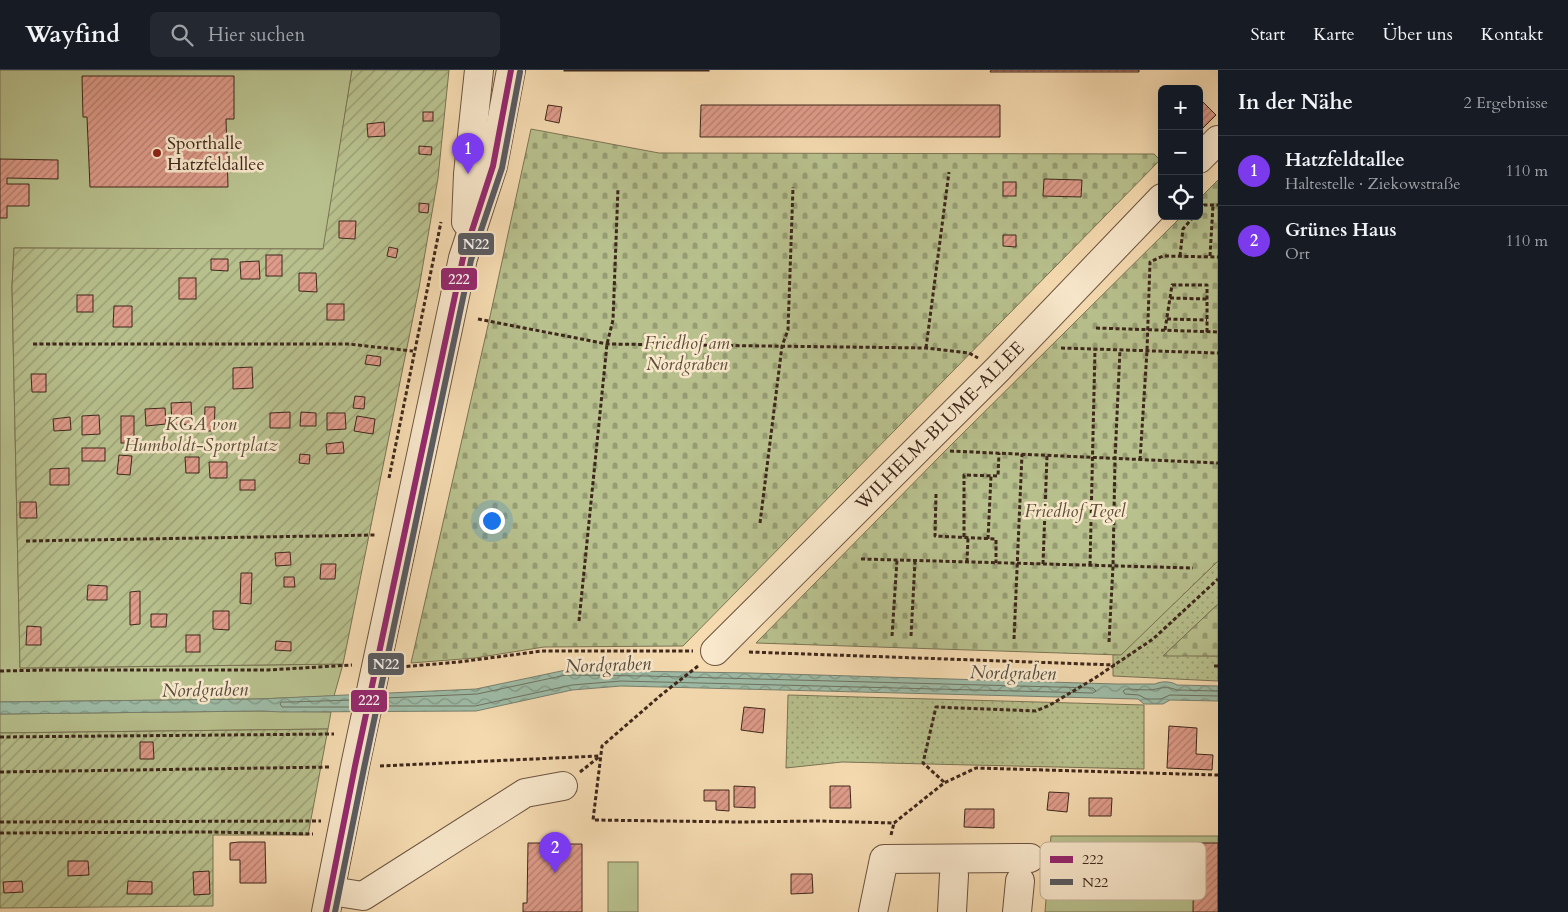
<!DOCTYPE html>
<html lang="de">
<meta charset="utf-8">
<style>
body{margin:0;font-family:Cardo,serif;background:#242831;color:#f1f3f6}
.controls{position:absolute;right:15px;top:15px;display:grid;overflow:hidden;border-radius:8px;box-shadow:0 5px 20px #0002}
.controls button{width:45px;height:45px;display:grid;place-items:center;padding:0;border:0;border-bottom:1px solid #363941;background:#171b24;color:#f1f3f6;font:25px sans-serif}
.you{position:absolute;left:491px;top:450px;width:18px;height:18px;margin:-12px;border:4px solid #fff;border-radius:50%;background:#1a73e8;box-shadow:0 0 0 8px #1a73e833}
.badge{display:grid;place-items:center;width:32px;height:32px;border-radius:50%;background:#7c3aed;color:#fff;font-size:16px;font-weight:700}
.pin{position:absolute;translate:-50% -41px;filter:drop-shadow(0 1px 2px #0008)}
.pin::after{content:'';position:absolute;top:26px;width:18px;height:15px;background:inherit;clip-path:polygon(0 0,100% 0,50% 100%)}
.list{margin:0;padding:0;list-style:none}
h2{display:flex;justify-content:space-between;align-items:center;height:65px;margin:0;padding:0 20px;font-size:21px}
h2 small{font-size:16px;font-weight:400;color:#9ea1a6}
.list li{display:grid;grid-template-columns:32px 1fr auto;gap:15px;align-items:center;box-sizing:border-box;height:70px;padding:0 20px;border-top:1px solid #363941}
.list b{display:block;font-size:19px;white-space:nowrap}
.list p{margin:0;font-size:16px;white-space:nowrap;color:#9ea1a6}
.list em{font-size:16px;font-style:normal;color:#9ea1a6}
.icon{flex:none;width:28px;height:28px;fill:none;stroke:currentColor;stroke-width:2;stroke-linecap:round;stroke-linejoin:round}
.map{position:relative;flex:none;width:1218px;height:842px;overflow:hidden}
header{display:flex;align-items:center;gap:30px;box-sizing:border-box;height:70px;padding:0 25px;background:#171b24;border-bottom:1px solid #363941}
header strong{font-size:24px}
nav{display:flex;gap:28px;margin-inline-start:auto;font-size:18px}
.search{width:350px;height:45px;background:#242831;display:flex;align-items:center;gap:12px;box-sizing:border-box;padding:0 18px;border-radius:8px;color:#9ea1a6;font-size:19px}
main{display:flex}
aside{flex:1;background:#171b24}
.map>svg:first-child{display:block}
.grass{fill:url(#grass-dots);stroke:#7b7454}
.cemetery{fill:url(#cemetery-stones);stroke:#7b7454}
.park{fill:#b8c18e;stroke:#7b7454}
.garden{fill:url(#garden-furrows);stroke:#7b7454}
.water{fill:url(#water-waves);stroke:#78806f}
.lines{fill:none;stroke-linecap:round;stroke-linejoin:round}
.shore{stroke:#6e7261;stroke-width:1}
.building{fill:url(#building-hatch);stroke:#3e271b}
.minor-casing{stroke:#6c5440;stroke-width:30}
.path{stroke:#3e271b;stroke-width:3;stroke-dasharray:4 2.5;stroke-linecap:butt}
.minor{stroke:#f9e8cc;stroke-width:28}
.bus-1-casing{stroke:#f9e8cc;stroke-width:10}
.bus-2-casing{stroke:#f9e8cc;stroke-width:10}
.bus-1{stroke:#95276e;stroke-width:6}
.bus-2{stroke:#595b62;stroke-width:6}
.poi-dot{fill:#8f2418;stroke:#f9e8cc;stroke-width:2}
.labels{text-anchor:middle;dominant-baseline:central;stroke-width:5;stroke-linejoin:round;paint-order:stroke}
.poi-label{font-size:18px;fill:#3e271b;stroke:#f9e8cc;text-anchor:start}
.park-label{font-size:18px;font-style:italic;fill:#5c4e38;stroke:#f9e8cc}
.street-label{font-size:18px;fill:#3e271b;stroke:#f9e8cc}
.water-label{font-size:19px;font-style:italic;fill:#564c3e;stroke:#f9e8cc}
.key{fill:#f9e8cc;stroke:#c1ae97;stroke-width:1}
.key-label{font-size:14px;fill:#3e271b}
.line-badge{stroke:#f9e8cc;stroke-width:2}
.badge-label{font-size:14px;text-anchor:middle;font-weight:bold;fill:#fff}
</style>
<header>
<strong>Wayfind</strong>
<div class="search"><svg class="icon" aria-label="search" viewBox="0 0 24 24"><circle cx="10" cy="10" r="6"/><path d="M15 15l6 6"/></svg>Hier suchen</div>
<nav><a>Start</a><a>Karte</a><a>Über uns</a><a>Kontakt</a></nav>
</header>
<main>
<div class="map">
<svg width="1218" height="842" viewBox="0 0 1218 842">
<defs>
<pattern id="grass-dots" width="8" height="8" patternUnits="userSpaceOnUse" patternTransform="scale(1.25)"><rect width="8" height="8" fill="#b8c18e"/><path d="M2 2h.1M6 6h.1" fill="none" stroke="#979d73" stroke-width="1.8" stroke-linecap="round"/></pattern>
<pattern id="cemetery-stones" width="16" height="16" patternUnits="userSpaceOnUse" patternTransform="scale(1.25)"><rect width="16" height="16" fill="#b8c18e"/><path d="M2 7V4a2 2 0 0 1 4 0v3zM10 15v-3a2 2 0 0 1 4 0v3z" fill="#979d73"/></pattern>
<pattern id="garden-furrows" width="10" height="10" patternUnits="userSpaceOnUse" patternTransform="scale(1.25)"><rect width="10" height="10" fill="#b8c18e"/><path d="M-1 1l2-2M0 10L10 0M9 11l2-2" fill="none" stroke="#979d73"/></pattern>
<pattern id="water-waves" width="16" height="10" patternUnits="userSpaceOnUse" patternTransform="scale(1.25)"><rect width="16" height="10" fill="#9ebca7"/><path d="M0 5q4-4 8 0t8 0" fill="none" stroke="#829987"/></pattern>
<pattern id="building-hatch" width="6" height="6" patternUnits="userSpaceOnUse" patternTransform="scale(1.25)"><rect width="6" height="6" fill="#df9c8a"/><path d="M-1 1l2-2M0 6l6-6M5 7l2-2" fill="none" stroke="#b67f70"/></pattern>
</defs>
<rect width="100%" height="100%" fill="#f6dbb1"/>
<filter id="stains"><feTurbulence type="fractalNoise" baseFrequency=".004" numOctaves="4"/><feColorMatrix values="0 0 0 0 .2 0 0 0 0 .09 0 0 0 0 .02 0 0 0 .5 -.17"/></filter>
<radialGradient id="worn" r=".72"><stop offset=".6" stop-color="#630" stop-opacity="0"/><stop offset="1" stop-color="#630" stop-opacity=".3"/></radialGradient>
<g class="grass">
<polygon points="1218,491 1218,534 1164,585 1218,586 1218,611 1113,606 1113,585 1121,584"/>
<polygon points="788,625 1144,635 1144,699 842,692 786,698"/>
</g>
<g class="cemetery">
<polygon points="531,59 659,83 1154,84 1160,90 683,576 544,577 475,588 411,593 489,251"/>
<polygon points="1218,110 1218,491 1121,585 756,573 945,381 1182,146 1199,146 1199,129"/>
<polygon points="1218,534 1218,586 1163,586"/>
</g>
<g class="park">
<polygon points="0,0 352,0 324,179 14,178 12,217 20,598 343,594 334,626 259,629 0,632"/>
<polygon points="261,641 331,642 328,659 0,663 0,644"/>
<polygon points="1051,766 1218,766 1218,842 1045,842"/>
<rect x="608" y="792" width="30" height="50"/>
</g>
<g class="garden">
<polygon points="352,0 449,0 438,108 419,218 343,594 20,598 12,217 14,178 323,179"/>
<polygon points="328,659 308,765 213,765 213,836 0,838 0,663"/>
</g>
<path class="water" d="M566 600 751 603 1116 614H1155C1161 611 1171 611 1177 615L1218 616V631L1170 630 1163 634H1144L1138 629 621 616 572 620 476 641 282 642 261 641 0 644V632L259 629 476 619Z"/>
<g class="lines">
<g class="shore">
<path d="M1218 621 1177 620C1169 617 1164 617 1156 619 1147 621 1135 619 1126 619L1123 621 1125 624 1139 625 1146 629H1161L1170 625 1218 626"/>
<polyline points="383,636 475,636 572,615 621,611 1093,623 1096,621 1093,618 646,606 566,605 477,624 385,628"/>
<polyline points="352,637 282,637 280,634 281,632 289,632 354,630"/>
</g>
</g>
<g class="building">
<rect x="564" y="0" width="145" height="1"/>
<polygon points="991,0 1139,0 1139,2 990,2"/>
<polygon points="82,6 234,6 234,49 226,49 228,117 90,117 87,47 83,47"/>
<polygon points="1199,28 1216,45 1199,62"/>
<polygon points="548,35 562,37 559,53 545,50"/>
<polygon points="701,35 1000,35 1000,67 700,67"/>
<rect x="423" y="42" width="10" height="9"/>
<polygon points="384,52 385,66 368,67 367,54"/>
<polygon points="419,76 432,77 431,85 419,84"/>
<polygon points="0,89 58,90 58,109 7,108 7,114 29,114 29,136 7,136 7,148 0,148"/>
<polygon points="1044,109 1082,110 1081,127 1043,126"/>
<rect x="1003" y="112" width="13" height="14"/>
<polygon points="419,133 429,134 428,143 419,142"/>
<polygon points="339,151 356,151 355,169 339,168"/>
<polygon points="1003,165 1016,165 1016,177 1003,176"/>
<polygon points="389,177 398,179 396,188 387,186"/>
<rect x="266" y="185" width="16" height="21"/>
<polygon points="211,189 228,189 228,201 211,200"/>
<polygon points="259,191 260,209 241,209 240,192"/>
<polygon points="299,203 316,203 317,222 299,221"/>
<rect x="179" y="208" width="17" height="21"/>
<rect x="77" y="225" width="16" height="17"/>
<rect x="327" y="234" width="17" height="16"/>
<polygon points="114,236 132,236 132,257 113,257"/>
<polygon points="367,285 381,287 380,296 365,294"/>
<polygon points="252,297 253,318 233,319 233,298"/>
<polygon points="31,304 46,304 46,322 32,322"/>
<polygon points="355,326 365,327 364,339 353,338"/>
<polygon points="191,332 192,354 172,355 171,333"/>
<polygon points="205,337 215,337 214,361 204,361"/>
<polygon points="165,338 166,354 146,356 145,339"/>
<polygon points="290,342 290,358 270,358 270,343"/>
<polygon points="301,342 316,343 316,356 300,356"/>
<polygon points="327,343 345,343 346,359 327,360"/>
<polygon points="99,345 100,364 82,365 82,346"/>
<rect x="121" y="346" width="13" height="27"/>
<polygon points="357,346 375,349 373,364 354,361"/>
<polygon points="70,347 71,360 54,361 53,349"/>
<polygon points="343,372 344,383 327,384 326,374"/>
<rect x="82" y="378" width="23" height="13"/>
<polygon points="300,384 310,385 309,394 299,393"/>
<polygon points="119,385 132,386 130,405 117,404"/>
<polygon points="185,387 199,387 199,403 186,403"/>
<polygon points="209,392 227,392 227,408 210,408"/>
<polygon points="69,398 69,415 50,415 50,399"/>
<rect x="240" y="410" width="15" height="10"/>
<polygon points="20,432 36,432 37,448 20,448"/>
<polygon points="290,482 291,495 276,496 275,483"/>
<polygon points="321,494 336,494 335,509 320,509"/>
<polygon points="241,503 252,503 251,534 240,533"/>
<polygon points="284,507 294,507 295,517 284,517"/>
<polygon points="88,515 107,516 107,530 87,530"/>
<polygon points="140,521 140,554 130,555 130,522"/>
<polygon points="213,541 229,541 229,560 213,559"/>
<polygon points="151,544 167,544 166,557 151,557"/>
<polygon points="27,556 41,557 41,575 26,575"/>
<rect x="186" y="565" width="14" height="17"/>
<polygon points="276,571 291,572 291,581 275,580"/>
<polygon points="744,637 765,639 763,663 741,660"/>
<polygon points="1169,656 1197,658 1196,684 1213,685 1212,700 1167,698"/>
<polygon points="140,672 153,672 154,689 140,689"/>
<polygon points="734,716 755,717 755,738 734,737"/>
<polygon points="830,716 850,716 851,738 830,738"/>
<polygon points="704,720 729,720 729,741 716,740 716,731 704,731"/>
<polygon points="1049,722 1069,723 1067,742 1047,740"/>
<polygon points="1089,728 1112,728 1111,746 1089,746"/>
<polygon points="965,739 994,739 994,758 964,757"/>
<polygon points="548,771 561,771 561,774 582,774 582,842 523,842 523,833 527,833 528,773 548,773"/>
<polygon points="239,772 265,772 266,813 240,813 240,790 230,790 230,773"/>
<polygon points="1194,773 1218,773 1218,842 1193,842"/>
<polygon points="68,791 88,791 89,805 68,806"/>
<polygon points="209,801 210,824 194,825 193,802"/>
<polygon points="791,804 812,804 813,823 791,824"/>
<polygon points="22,811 23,822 4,823 3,812"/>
<polygon points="128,811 152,812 152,824 127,824"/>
</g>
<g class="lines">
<g class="minor-casing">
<g id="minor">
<polyline points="1199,89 1218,70"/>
<polyline points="466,152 468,104 479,0"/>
<polyline points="715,581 998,299 1162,128"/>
<polyline points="331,821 363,826 525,723 563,716"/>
<polyline points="326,842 355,696 463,188 493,96 511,0"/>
<polyline points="873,842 884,789 1030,788"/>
<polyline points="952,842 954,805"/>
<polyline points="1017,842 1020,811"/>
</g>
</g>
<g class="path">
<polyline points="1199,140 1204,135 1218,135"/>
<polyline points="1180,186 1183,159 1194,146"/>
<polyline points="1210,186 1213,135"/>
<polyline points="1170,228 1207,229"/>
<polyline points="478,249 607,274 926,278 969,283 978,288"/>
<polyline points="1167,249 1207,250"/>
<polyline points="1096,258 1218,262"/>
<polyline points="1165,260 1172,215 1207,215 1207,262"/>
<polyline points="33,274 348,274 413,281"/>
<polyline points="926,278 949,102"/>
<polyline points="1061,278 1218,283"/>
<polyline points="950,381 1218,393"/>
<polyline points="1140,390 1147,281 1150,192 1163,186 1218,187"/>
<polyline points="389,408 441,152"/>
<polyline points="936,424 935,466 996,469 996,493"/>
<polyline points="760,453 782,276 788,260 793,117"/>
<polyline points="964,467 964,405 998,406 999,383"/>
<polyline points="988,469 991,406"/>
<polyline points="26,471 375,465"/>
<polyline points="861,489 1193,498"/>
<polyline points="967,492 968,468"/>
<polyline points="1043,494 1047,386"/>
<polyline points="1090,495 1095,279"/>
<polyline points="579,551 607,274 613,250 618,118"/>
<polyline points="892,566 897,490"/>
<polyline points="911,566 915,491"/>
<polyline points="1014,569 1022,384"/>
<polyline points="1109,572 1113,496 1115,389 1120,280"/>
<polyline points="749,582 1115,595"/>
<polyline points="698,596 661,625 602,676 593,750 739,752 818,751 894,753 944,713 976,698 1218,705"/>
<polyline points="1214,596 1218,596"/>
<polyline points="400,597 459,592 542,581 693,581"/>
<polyline points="0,601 49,600 268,600 352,595"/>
<polyline points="0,667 334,664"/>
<polyline points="380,696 599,686"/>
<polyline points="0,702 331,697"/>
<polyline points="580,702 599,687"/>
<polyline points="944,712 923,693 936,637 1036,641 1050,635 1095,608 1153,569 1218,509"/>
<polyline points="0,752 321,751"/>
<polyline points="0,763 209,762 313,764"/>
<polyline points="891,765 894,753"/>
</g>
<use href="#minor" class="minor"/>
<g class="bus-1-casing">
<polyline id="bus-1" points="326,842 355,696 463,188 493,96 511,0"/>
</g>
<g class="bus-2-casing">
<polyline id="bus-2" points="335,842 364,698 471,190 502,98 520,2"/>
</g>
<use href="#bus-1" class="bus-1"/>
<use href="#bus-2" class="bus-2"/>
</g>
<circle class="poi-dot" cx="157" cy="83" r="5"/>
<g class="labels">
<g class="poi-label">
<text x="167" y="73">Sporthalle<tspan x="167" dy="21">Hatzfeldallee</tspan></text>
</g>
<g class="park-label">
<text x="687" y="273">Friedhof am<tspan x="687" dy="21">Nordgraben</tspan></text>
<text x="201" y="354">KGA von<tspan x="201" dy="21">Humboldt-Sportplatz</tspan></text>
<text x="1075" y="441">Friedhof Tegel</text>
</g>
<g class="street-label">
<text transform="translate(940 356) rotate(-45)">WILHELM-BLUME-ALLEE</text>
</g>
<g class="water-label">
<text transform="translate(608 595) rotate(-2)">Nordgraben</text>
<text transform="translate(1013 603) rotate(1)">Nordgraben</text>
<text transform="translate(205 620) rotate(-1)">Nordgraben</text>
</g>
</g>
<rect x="1040" y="772" width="166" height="58" rx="8" class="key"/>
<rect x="1050" y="786" width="23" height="7" fill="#95276e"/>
<rect x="1050" y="809" width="23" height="6" fill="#595b62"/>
<g class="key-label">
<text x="1082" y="794">222</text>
<text x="1082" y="817">N22</text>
</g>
<g class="line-badge">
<rect x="457" y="162" width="38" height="24" rx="5" fill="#595b62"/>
<rect x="440" y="197" width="38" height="24" rx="5" fill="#95276e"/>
<rect x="367" y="582" width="38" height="24" rx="5" fill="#595b62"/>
<rect x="350" y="619" width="38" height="24" rx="5" fill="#95276e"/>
</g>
<g class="badge-label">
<text x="476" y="179">N22</text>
<text x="459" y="214">222</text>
<text x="386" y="599">N22</text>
<text x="369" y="635">222</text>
</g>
<rect width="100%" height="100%" filter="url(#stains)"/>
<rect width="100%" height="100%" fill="url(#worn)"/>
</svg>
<div class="controls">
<button>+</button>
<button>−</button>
<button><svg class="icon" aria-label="locate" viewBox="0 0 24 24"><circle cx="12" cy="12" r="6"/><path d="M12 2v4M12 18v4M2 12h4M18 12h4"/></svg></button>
</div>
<div class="you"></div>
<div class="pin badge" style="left:468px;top:104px">1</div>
<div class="pin badge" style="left:555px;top:803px">2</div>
</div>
<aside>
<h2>In der Nähe<small>2 Ergebnisse</small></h2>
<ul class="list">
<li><span class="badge">1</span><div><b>Hatzfeldtallee</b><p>Haltestelle · Ziekowstraße</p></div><em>110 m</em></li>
<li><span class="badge">2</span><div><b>Grünes Haus</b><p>Ort</p></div><em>110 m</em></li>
</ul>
</aside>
</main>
